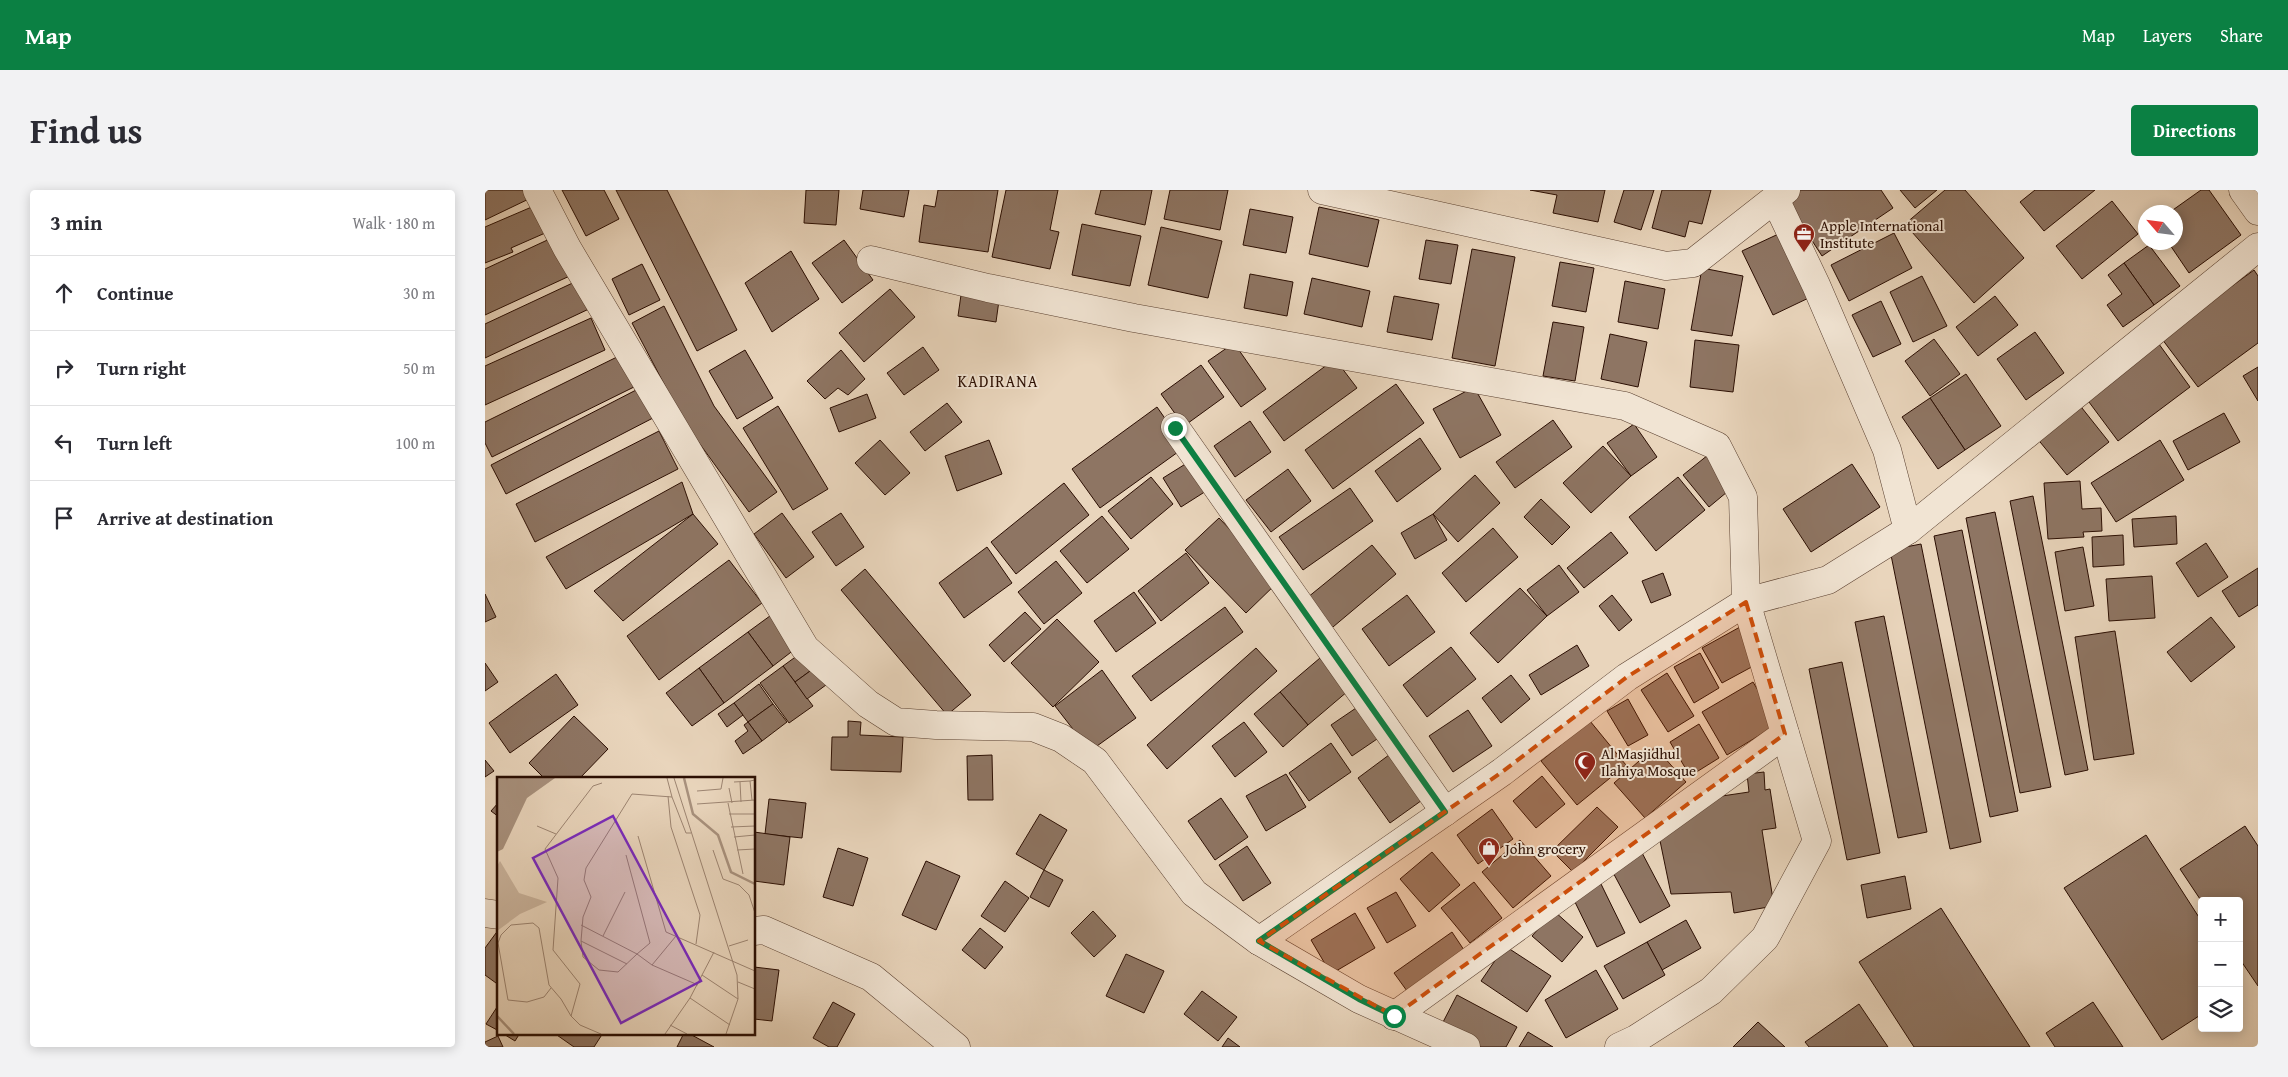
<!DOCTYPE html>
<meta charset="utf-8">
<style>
body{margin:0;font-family:"Gentium Book Plus",serif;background:#f2f2f3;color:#2b2b33}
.controls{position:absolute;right:15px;bottom:15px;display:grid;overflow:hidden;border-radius:5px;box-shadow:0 2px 12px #0003}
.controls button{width:45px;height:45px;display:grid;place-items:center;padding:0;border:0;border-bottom:1px solid #e1e1e2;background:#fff;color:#2b2b33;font:25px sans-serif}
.compass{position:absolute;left:1653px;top:15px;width:45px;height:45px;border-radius:50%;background:#fff;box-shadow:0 2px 12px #0003;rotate:298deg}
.stop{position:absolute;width:15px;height:15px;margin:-11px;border:4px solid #0b8043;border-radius:50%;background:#fff}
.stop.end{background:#0b8043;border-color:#fff;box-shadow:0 1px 5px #0008}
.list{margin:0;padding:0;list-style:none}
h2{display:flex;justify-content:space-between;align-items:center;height:65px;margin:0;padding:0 20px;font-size:21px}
h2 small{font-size:16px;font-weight:400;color:#7c7c81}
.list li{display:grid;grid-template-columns:32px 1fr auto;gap:15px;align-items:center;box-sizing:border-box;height:75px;padding:0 20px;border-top:1px solid #e1e1e2}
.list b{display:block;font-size:19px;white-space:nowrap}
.list em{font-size:16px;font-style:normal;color:#7c7c81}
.icon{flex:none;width:28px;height:28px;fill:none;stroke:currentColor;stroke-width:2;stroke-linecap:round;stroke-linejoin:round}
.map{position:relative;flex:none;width:1773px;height:857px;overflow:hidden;border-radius:5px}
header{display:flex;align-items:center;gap:30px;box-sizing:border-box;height:70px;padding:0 25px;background:#0b8043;color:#fff}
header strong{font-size:24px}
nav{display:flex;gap:28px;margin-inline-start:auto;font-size:18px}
.intro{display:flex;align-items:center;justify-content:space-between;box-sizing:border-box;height:120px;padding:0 30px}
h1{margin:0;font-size:35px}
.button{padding:12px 22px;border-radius:5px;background:#0b8043;color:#fff;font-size:18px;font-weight:700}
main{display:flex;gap:30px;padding:0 30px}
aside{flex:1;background:#fff;border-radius:5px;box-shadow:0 2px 12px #0003}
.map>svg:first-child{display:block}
.building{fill:#8e7563;stroke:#2b0e02}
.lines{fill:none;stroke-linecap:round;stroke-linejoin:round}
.minor-casing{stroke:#5a4030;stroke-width:29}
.minor{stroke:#f1e4d3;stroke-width:28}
.route{stroke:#0b8043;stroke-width:6}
.marked{fill:#cc4e0a;fill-opacity:0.2;stroke:#cc4e0a;stroke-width:4;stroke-dasharray:10 6;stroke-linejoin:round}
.labels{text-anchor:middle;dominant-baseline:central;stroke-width:4;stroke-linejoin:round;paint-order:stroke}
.poi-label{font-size:15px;fill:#2b0e02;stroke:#f1e4d3;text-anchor:start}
.neighbourhood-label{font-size:16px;letter-spacing:1px;fill:#2b0e02;stroke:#f1e4d3}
.inset-river{fill:none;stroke:#a8917d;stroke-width:2.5}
.inset-road{fill:none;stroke:#9d8572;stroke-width:1}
.view{fill:#7b2cbf;fill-opacity:0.15;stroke:#7b2cbf;stroke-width:2.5}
.inset-edge{fill:none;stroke:#2b0e02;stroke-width:2.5}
</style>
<header>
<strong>Map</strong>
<nav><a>Map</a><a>Layers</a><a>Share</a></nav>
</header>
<div class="intro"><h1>Find us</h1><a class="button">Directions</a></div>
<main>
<aside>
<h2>3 min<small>Walk · 180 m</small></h2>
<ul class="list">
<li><svg class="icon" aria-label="ahead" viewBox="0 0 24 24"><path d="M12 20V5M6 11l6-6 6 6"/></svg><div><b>Continue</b></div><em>30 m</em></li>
<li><svg class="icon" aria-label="right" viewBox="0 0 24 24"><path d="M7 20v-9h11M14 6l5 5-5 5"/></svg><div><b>Turn right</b></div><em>50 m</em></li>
<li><svg class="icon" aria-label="left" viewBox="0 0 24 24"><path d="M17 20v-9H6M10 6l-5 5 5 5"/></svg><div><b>Turn left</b></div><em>100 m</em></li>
<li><svg class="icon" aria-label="arrive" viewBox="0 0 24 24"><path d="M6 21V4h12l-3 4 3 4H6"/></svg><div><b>Arrive at destination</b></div></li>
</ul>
</aside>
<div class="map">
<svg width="1773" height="857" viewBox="0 0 1773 857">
<rect width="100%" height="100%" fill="#e9d5bc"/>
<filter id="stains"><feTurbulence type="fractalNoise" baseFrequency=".004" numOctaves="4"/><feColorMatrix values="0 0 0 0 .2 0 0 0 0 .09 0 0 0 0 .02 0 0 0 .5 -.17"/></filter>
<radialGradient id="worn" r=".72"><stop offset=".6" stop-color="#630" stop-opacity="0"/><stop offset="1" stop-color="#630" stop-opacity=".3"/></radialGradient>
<g class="building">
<polygon points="0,0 47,0 50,6 0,30"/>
<polygon points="77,0 119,0 134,29 101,46"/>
<polygon points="131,0 182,0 252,140 212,161"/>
<polygon points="321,0 354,0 351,35 319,33"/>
<polygon points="378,0 424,0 419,27 375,19"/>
<polygon points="453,0 513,0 503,62 434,52 439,15 450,17"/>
<polygon points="521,0 573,0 565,40 574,42 565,79 507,67"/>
<polygon points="616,0 667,0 660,35 610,24"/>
<polygon points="685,0 743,0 735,40 679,29"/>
<polygon points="1045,0 1120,0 1113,32 1068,23 1072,5"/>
<polygon points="1139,0 1169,0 1156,40 1129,32"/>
<polygon points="1177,0 1226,0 1217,34 1204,31 1200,47 1167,38"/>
<polygon points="1314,0 1396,0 1408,18 1337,66 1300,9"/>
<polygon points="1415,0 1452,0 1430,18"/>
<polygon points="1460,0 1480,0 1539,68 1489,113 1420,34"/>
<polygon points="1550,0 1610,0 1559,41 1535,12"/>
<polygon points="1716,0 1724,0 1756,45 1704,83 1683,52 1690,52 1690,22 1685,22"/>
<polygon points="1627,11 1653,44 1597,89 1571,56"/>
<polygon points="56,13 67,40 26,58 28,62 0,73 0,37"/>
<polygon points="834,17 894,30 883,77 824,64"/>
<polygon points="765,19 808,27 801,63 758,55"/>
<polygon points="597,34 656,46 645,96 587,85"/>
<polygon points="676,37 737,51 723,108 663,95"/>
<polygon points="1302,40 1332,104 1288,125 1257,61"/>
<polygon points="1409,43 1427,78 1364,111 1346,75"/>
<polygon points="71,46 89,84 0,125 0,79"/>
<polygon points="359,50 388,90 357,113 327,73"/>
<polygon points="941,50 973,55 966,94 934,89"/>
<polygon points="1664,55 1695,96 1669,115 1639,73"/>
<polygon points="987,59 1030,67 1010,176 967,168"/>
<polygon points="306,61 334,109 287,142 260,93"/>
<polygon points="1075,72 1109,78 1101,122 1067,116"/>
<polygon points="1639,73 1669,115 1638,137 1622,115 1637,104 1623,85"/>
<polygon points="157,74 175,110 144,125 127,89"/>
<polygon points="1217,78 1258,86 1247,146 1206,140"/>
<polygon points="1769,80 1773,86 1773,153 1713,197 1674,145 1745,92 1747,96"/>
<polygon points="765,84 808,92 802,126 759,118"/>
<polygon points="1437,86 1462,136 1428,152 1405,102"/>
<polygon points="827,88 885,101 877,137 819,124"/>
<polygon points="94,90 106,118 0,168 0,134"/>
<polygon points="1140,91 1180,99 1173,139 1133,132"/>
<polygon points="477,98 515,103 511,132 473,126"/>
<polygon points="405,99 430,127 379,172 354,143"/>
<polygon points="909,106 954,114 947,150 902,142"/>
<polygon points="1510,106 1533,135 1493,166 1471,137"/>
<polygon points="1396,111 1416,154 1388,167 1367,125"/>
<polygon points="179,116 229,216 292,302 264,322 199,232 147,133"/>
<polygon points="106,128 120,160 0,215 0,176"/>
<polygon points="1068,132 1099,137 1090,191 1058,186"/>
<polygon points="1550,142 1579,183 1541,210 1512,169"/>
<polygon points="1125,144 1162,152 1153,197 1116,189"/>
<polygon points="1449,149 1475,184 1445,206 1420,171"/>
<polygon points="1210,150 1254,155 1248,202 1205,197"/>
<polygon points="1671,150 1705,197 1633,251 1598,204"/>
<polygon points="749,153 781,199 756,217 723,171"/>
<polygon points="438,157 454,180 419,205 402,183"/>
<polygon points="260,160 288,208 252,229 224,181"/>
<polygon points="356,160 380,189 363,205 353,198 340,209 322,191"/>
<polygon points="136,165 151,196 7,267 0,253 0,232"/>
<polygon points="850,169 872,198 799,251 778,222"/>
<polygon points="716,175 739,207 699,236 676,204"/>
<polygon points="1773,177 1773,211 1758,186"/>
<polygon points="1481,184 1516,236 1480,260 1445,208"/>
<polygon points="911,194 939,233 848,299 820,260"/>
<polygon points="989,197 1016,245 975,268 948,219"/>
<polygon points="153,199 168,228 21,304 6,275"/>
<polygon points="382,204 391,228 354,242 345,218"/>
<polygon points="1445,208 1480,260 1453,279 1417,227"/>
<polygon points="462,213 477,232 440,261 425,242"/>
<polygon points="1593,213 1624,252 1582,285 1551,247"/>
<polygon points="293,216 343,299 308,320 258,238"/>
<polygon points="672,217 700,257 615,318 587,279"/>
<polygon points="1739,223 1755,252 1703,280 1688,251"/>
<polygon points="1068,230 1087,257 1030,298 1011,272"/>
<polygon points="765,231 786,262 750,287 729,256"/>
<polygon points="1149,234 1172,267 1146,286 1122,253"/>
<polygon points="174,241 193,279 50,352 31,314"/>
<polygon points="935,248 956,279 912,312 890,281"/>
<polygon points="395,250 425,283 400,305 370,273"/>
<polygon points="504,250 517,284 472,301 460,266"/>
<polygon points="1675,250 1699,290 1631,332 1606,293"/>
<polygon points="1118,256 1146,286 1106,323 1078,293"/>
<polygon points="1223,265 1248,297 1224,317 1198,285"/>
<polygon points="710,268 729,296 696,317 678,288"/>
<polygon points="1367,274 1395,317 1326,362 1298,319"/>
<polygon points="803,279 826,311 786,342 761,310"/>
<polygon points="990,285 1015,313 973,352 948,324"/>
<polygon points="666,287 688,314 646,349 623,321"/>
<polygon points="1193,287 1220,320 1171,361 1144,327"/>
<polygon points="1595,291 1597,319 1616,318 1617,341 1598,342 1599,347 1563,349 1559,293"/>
<polygon points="197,292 208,324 81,399 61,367"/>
<polygon points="579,293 604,325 531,384 506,352"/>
<polygon points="865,298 888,331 818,380 794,347"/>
<polygon points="1548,306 1603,580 1580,585 1525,311"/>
<polygon points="1056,309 1085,337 1067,355 1039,327"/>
<polygon points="1510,322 1566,597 1535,603 1481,328"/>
<polygon points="297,323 329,367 301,388 269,344"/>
<polygon points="356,323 379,357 351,376 327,342"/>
<polygon points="208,324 233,354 138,431 109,401"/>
<polygon points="948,324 962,350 930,369 916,343"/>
<polygon points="617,326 644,359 602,393 575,361"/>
<polygon points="1691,326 1692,354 1649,357 1647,329"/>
<polygon points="734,328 794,391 761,423 700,360"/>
<polygon points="1008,338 1033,367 981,412 957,383"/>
<polygon points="1477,340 1533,621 1505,627 1449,346"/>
<polygon points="1126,342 1143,363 1099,398 1082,378"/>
<polygon points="1638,345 1639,375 1608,377 1607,347"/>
<polygon points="1721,353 1743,387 1713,407 1691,373"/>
<polygon points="1436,354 1496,652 1465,659 1405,360"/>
<polygon points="887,355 911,384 842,442 817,412"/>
<polygon points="502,357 527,393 479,428 454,393"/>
<polygon points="1598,357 1609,416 1580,421 1570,362"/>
<polygon points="701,363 724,393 676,431 653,401"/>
<polygon points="244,370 277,413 174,490 142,446"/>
<polygon points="571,371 597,403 559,434 533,402"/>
<polygon points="1074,375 1094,402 1062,426 1042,400"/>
<polygon points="1773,378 1773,415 1754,427 1737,401"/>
<polygon points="380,379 486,505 462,525 356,400"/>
<polygon points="1178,383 1186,405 1166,413 1157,391"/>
<polygon points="1667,386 1670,428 1624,431 1621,389"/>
<polygon points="1035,398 1062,426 1013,473 985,443"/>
<polygon points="649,402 671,433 631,462 609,431"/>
<polygon points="0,404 11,427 0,432"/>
<polygon points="922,405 950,442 904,476 877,439"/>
<polygon points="1127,405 1147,430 1134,441 1114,416"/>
<polygon points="740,417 758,442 666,511 647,486"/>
<polygon points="540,422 556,439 519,472 504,455"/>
<polygon points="289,423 314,456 288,476 263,442"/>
<polygon points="1399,426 1442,642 1413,648 1370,432"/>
<polygon points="1726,427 1750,457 1706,492 1682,462"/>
<polygon points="572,429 614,472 568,517 526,473"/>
<polygon points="1255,437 1274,473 1237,493 1217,458"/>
<polygon points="1630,441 1649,564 1609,570 1590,447"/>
<polygon points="263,442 288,476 239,513 214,478"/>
<polygon points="1092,455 1104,476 1056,505 1044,485"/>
<polygon points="966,457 991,489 942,527 918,495"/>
<polygon points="771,458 792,481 682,579 662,555"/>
<polygon points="320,460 332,476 310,492 298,476"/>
<polygon points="1215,463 1234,498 1209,513 1189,477"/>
<polygon points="835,468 863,501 823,535 795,502"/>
<polygon points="1357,472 1395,663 1362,670 1324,479"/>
<polygon points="0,473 13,492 0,501"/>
<polygon points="298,476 328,516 304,533 275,493"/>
<polygon points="332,476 345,492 322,509 310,492"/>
<polygon points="214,478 239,513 207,536 181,503"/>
<polygon points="617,480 651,528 605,561 570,516"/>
<polygon points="1182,483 1209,526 1183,542 1156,500"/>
<polygon points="71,484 93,515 25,563 4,533"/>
<polygon points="1026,485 1045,509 1016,533 997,508"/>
<polygon points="1268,492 1293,534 1242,565 1217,522"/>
<polygon points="274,494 288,514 263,532 249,513"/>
<polygon points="795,502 823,535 798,557 769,524"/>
<polygon points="1143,509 1163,545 1143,556 1122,521"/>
<polygon points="249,513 258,525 242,537 233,524"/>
<polygon points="288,514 302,532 277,551 263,532"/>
<polygon points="874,516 895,547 867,566 846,535"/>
<polygon points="983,520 1007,556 968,582 944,546"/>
<polygon points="89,526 123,559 95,588 59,588 44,573"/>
<polygon points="363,531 376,532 375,545 418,547 416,582 346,580 347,547 363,547"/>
<polygon points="1105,531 1141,575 1092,615 1056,571"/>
<polygon points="263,532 277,551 258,564 250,551 263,541 259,535"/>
<polygon points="759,532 782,562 750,587 727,556"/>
<polygon points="1214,534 1234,568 1205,586 1185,552"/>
<polygon points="846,553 866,582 824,611 804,583"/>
<polygon points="1170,557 1201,592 1160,628 1129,593"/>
<polygon points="908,562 940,608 905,633 873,588"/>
<polygon points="507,565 508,610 483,610 482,566"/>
<polygon points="0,570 9,581 0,587"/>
<polygon points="1279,582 1280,600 1285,599 1291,638 1277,640 1289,716 1249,723 1246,702 1186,704 1173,641 1237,606 1264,602 1262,584"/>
<polygon points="801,584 821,617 781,641 761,606"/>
<polygon points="1057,586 1080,614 1051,638 1028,611"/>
<polygon points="736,608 763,647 730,670 703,631"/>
<polygon points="284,609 321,613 317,648 280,644"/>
<polygon points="14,612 14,627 6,621"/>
<polygon points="1112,617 1133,637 1088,682 1067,661"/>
<polygon points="1007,619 1028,649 993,674 972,645"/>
<polygon points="555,624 582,640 559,680 531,664"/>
<polygon points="1760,636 1773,656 1773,796 1754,768 1754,711 1717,712 1695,679"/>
<polygon points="269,642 305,647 299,695 269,691"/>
<polygon points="1661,645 1717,732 1717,824 1677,850 1579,698"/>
<polygon points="1035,650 1066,686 1028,718 997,682"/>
<polygon points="762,656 786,693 758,711 734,675"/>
<polygon points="353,658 383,668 368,716 338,707"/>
<polygon points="1155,659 1185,716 1155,733 1124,675"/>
<polygon points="947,662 975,695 944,722 915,689"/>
<polygon points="441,671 475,686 451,740 417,725"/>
<polygon points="559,680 578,690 564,717 545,707"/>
<polygon points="1420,686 1426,719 1382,728 1376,695"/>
<polygon points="520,691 544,708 520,742 496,726"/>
<polygon points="989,692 1017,728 985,753 956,718"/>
<polygon points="1116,694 1140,743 1112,757 1088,708"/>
<polygon points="911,702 931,736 902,753 882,718"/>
<polygon points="1456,718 1545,857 1429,857 1374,772"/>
<polygon points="608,721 631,746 609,767 586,743"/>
<polygon points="1069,721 1098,747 1077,772 1047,746"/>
<polygon points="870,723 890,758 846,784 826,750"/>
<polygon points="1201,730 1216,758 1177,780 1162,752"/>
<polygon points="495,738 518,757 500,779 477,760"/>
<polygon points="14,739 14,789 11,793 0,785 0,758"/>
<polygon points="967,742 979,760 922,801 909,783"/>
<polygon points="1162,752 1180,785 1138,809 1119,776"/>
<polygon points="1020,756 1066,786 1042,822 996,791"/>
<polygon points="641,764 679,781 659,823 621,806"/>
<polygon points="269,777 294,780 287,831 269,829"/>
<polygon points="1111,780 1133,819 1081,848 1060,810"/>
<polygon points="717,801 752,827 733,851 699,824"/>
<polygon points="972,805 1032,837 1021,857 996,857 956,836"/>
<polygon points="348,812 370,824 352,857 344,857 328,848"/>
<polygon points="1608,812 1638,857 1570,857 1561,843"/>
<polygon points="14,814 14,841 1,834"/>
<polygon points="1374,814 1403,857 1324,857 1320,852"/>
<polygon points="1273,832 1300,857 1248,857"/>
<polygon points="1043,842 1068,857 1034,857"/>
<polygon points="17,843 35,843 30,851"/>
<polygon points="69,843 118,843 109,857 89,857"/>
<polygon points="199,843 203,843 229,857 192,857"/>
<polygon points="13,846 18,857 0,857 0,852"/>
<polygon points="743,848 755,857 737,857"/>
</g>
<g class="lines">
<g class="minor-casing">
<g id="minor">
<polyline points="52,0 82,58 320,458 383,514 411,532 451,535 548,537 576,548 610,571 709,703 774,751 874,809 981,857"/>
<polyline points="837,0 1181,76 1208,73 1301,0"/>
<polyline points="1758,0 1773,21"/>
<polyline points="1290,9 1331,95 1402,260 1423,340"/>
<polyline points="386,70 503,98 649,128 1140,216 1232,256 1258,307 1261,412 1142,487 1017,582 774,751"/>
<polyline points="690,237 960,622"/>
<polyline points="0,723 14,725"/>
<polyline points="269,741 279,740 386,787 471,857"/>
<polyline points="909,826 1300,544"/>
<polyline points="1134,857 1151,849 1226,801 1280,748 1332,651 1261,412 1343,390 1423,340 1773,57"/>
</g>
</g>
<use href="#minor" class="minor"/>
</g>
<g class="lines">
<polyline class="route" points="690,238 960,622 774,751 874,809 909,826"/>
</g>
<path class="marked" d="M1261 412 1300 544 909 826 774 751 1017 582 1142 487Z"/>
<defs>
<g id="office-pin" transform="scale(1.125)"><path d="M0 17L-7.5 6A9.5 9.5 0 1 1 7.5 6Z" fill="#8f2418" stroke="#f1e4d3"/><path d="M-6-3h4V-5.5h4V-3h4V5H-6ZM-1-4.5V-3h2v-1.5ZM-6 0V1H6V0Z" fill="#fff"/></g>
<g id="mosque-pin" transform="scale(1.125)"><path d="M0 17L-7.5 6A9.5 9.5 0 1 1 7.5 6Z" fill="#8f2418" stroke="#f1e4d3"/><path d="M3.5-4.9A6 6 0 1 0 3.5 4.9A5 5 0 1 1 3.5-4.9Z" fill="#fff"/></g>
<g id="shop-pin" transform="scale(1.125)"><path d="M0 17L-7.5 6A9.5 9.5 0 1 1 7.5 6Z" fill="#8f2418" stroke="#f1e4d3"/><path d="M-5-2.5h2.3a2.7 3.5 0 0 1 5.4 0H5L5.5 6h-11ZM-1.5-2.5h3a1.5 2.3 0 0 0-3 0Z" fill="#fff"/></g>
</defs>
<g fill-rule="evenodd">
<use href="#office-pin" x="1319" y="44"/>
<use href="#mosque-pin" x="1100" y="572"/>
<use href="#shop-pin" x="1004" y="658"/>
</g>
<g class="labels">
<g class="poi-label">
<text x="1335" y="35">Apple International<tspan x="1335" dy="17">Institute</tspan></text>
<text x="1116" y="563">Al Masjidhul<tspan x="1116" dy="17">Ilahiya Mosque</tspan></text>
<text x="1020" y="658">John grocery</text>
</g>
<g class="neighbourhood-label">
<text x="513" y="191">KADIRANA</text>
</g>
</g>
<g transform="translate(12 587)">
<rect width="258" height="258" fill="#e9d5bc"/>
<path d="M3 84 22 116 50 125 23 137 0 154V89Z" fill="#c9b39c"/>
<path d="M0 1H58L30 21 6 72 0 75Z" fill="#a8917d"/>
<path class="inset-river" d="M187 1 196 37 221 58 234 95 258 107M0 239 17 257"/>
<path class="inset-road" d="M170 1 175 20M177 1 240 198 241 222 229 257M237 5 253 4M243 5 244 25M232 11 235 26M200 14 224 12 226 1M171 19 174 50 203 138 199 167M255 23 253 4 258 3M231 26 246 97M200 27 258 23M232 37H258M40 49 59 57M234 50 258 49M194 56H189L175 20 135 17 89 91 87 103 94 120 86 140 84 164 86 180 102 193 121 195 140 177 155 188 201 208M141 59 169 155 258 194M237 60 258 58M216 73 226 102 242 108 252 118 258 136M240 73 258 72M84 148 140 177 153 166 129 78M106 159 128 115M84 164 130 187M232 169 251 163M155 188 179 159M205 198 241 222M241 205 258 212M54 211 47 220 30 225 11 223 1 166 4 158 14 148 36 146 42 151 52 208 64 222 74 239M193 221 233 248M173 248 190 257M104 257 83 248 74 239 83 207 56 173 61 101 48 72 96 9 105 6M168 257 193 221 217 175"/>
<path class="view" d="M116 39 204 204 124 246 36 81Z"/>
<rect width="258" height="258" class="inset-edge"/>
</g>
<rect width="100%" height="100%" filter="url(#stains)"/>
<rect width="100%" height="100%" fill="url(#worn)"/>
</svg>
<div class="controls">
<button>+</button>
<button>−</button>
<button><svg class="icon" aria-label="layers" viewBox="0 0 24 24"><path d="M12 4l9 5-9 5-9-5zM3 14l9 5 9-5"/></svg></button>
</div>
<svg class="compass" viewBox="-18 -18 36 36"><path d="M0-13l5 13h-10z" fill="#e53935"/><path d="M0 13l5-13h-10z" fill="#7c7c81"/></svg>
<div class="stop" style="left:909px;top:826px"></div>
<div class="stop end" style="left:690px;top:238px"></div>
</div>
</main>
